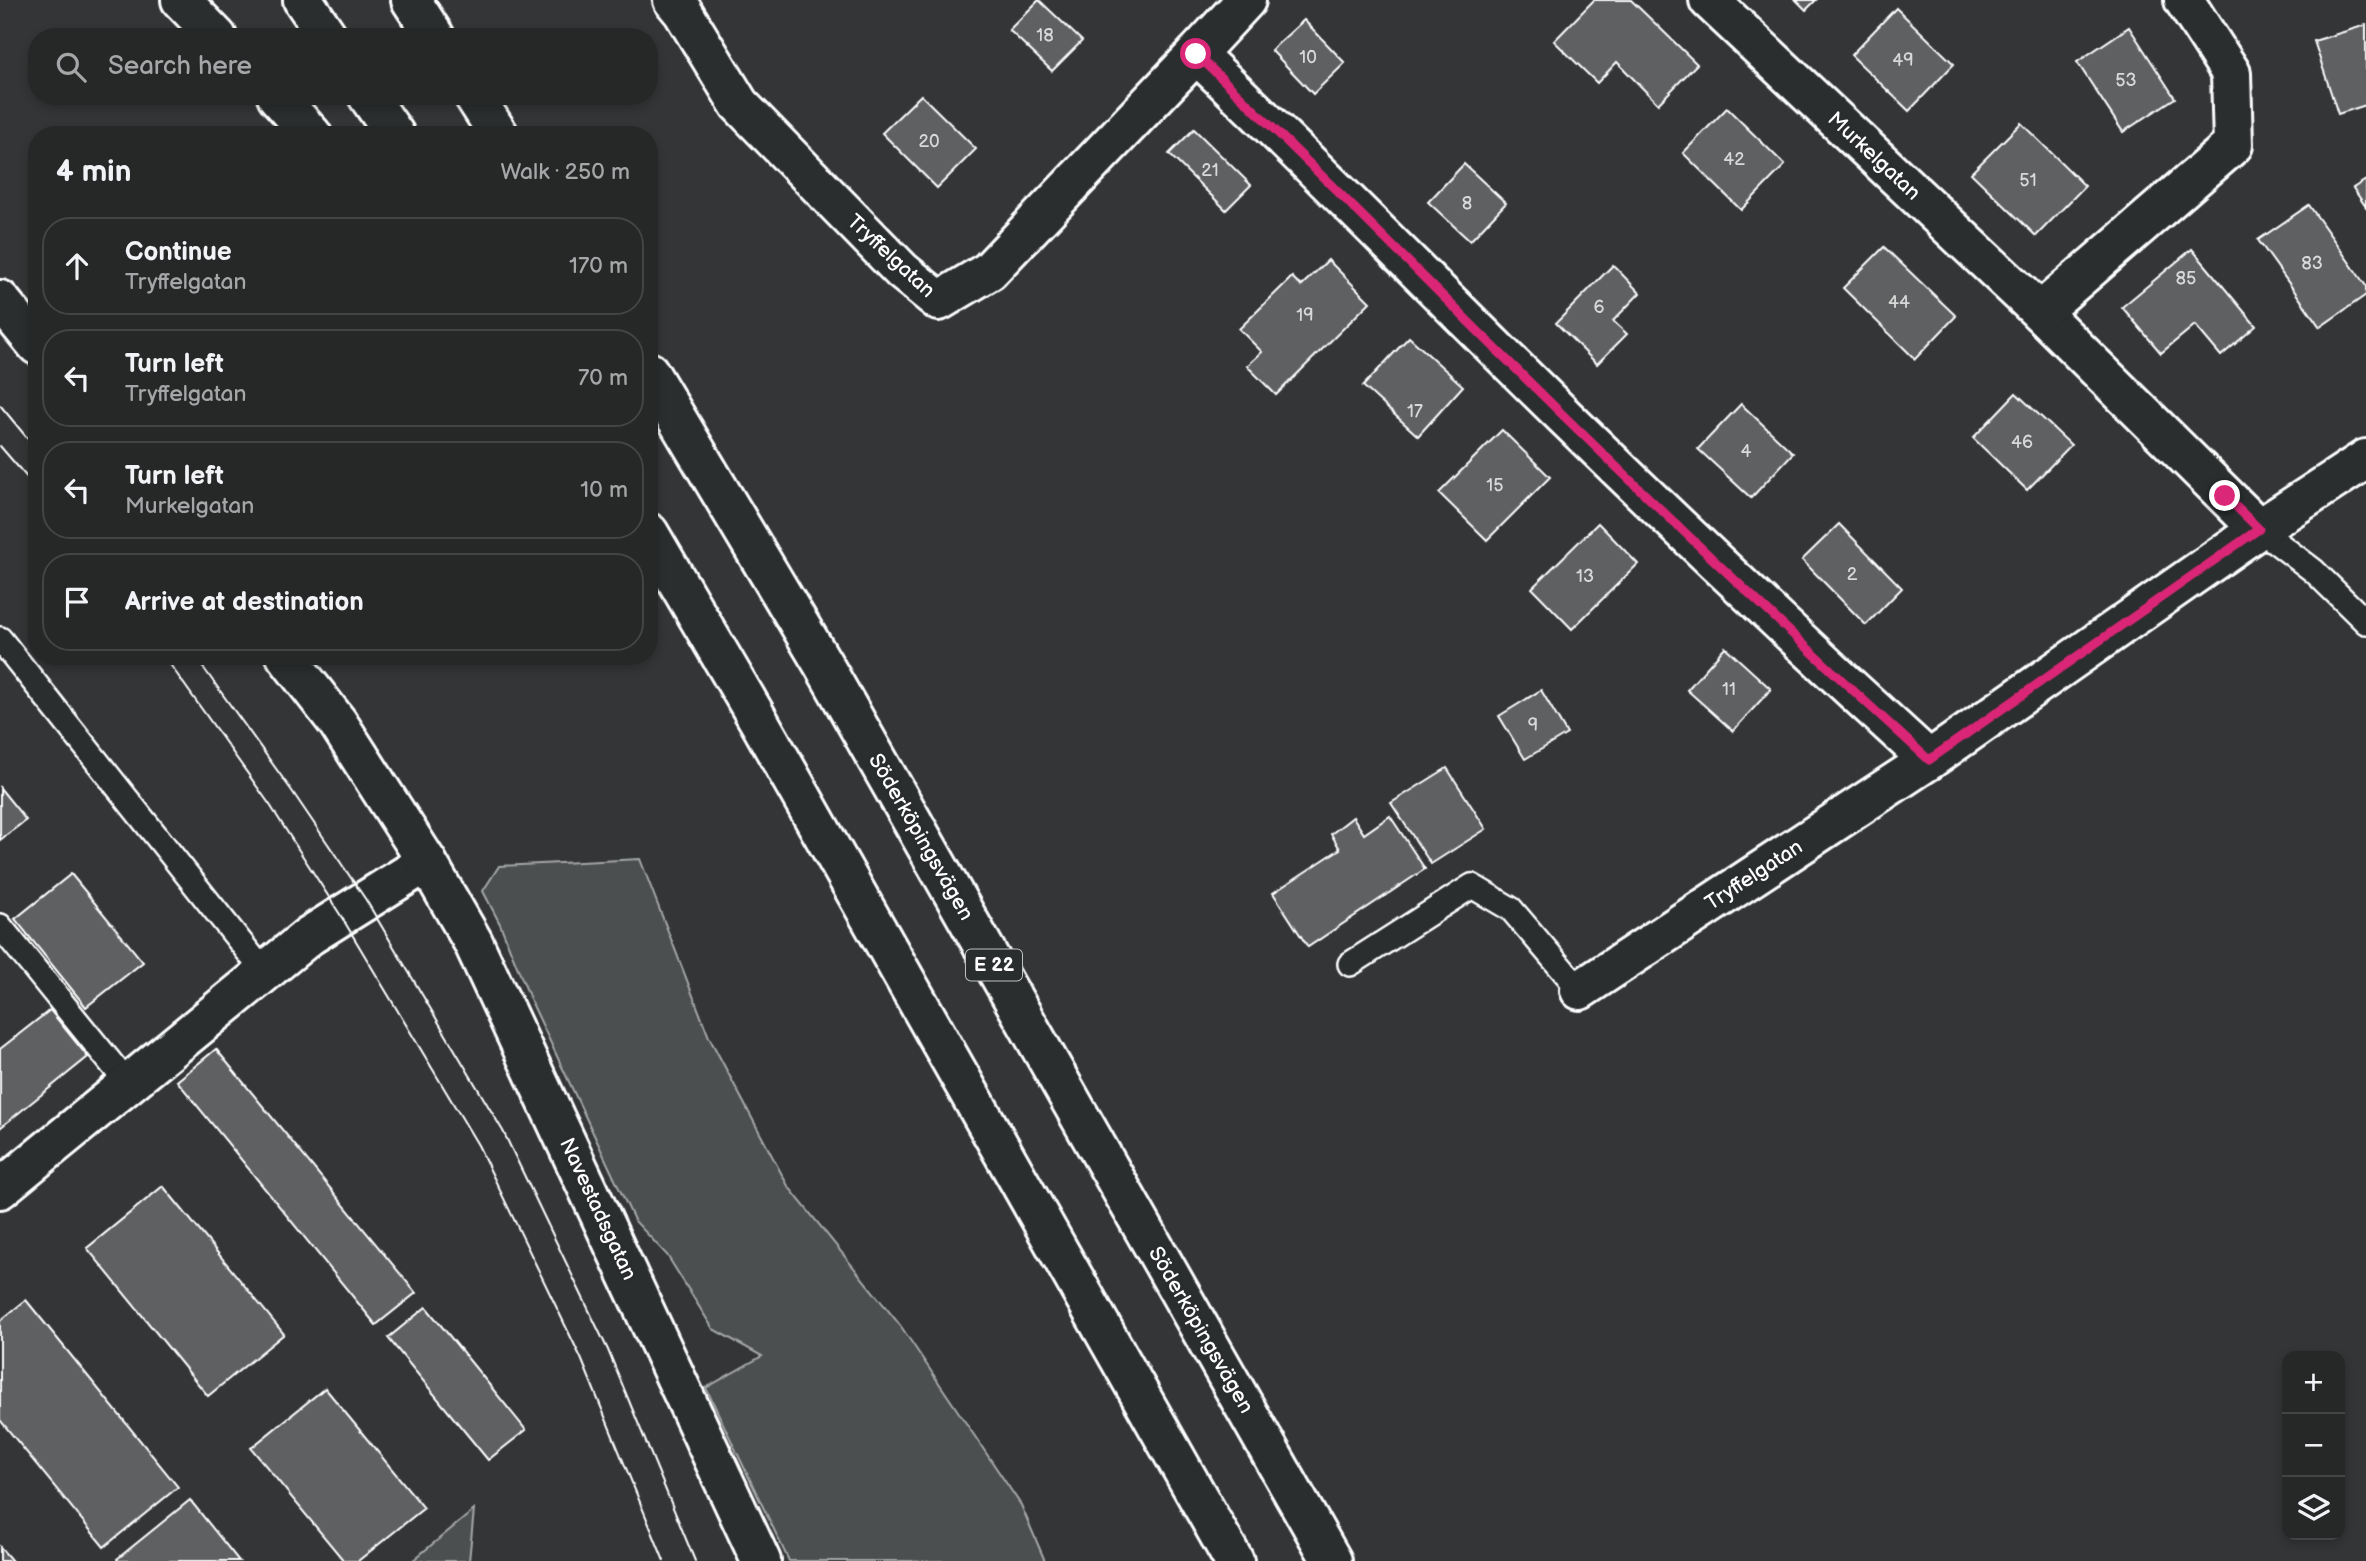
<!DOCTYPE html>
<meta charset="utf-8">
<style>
body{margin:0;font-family:"Balsamiq Sans",sans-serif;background:#2e3030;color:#f1f3f6}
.controls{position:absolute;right:21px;bottom:21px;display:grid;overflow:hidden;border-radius:14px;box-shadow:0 4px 10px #0003}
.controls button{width:63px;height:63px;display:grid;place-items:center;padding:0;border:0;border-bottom:2px solid #424445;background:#262828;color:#f1f3f6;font:35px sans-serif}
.stop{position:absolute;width:21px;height:21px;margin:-16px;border:5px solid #db2777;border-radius:50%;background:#fff}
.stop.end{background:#db2777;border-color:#fff;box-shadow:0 2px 7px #0008}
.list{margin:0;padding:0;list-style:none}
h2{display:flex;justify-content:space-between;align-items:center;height:91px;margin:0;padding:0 28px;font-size:30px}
h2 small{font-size:23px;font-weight:400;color:#a4a6a8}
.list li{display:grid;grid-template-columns:46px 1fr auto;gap:21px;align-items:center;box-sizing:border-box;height:98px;margin:0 14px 14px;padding:0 14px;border:2px solid #424445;border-radius:28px}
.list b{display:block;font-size:26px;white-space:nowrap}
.list p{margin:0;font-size:23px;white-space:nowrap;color:#a4a6a8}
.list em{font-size:23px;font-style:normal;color:#a4a6a8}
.icon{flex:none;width:38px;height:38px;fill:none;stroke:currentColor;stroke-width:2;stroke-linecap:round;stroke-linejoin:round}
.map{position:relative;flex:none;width:2366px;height:1561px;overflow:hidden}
.search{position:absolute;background:#262828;box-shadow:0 4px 10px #0003;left:28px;top:28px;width:630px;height:77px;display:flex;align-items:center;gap:18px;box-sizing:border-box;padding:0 24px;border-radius:28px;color:#a4a6a8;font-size:26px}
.panel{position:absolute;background:#262828;box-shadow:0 4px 10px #0003;left:28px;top:126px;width:630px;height:539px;border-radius:28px}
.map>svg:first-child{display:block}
.green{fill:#4c4f50;stroke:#a6a7a8;stroke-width:2}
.building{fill:#5f6162;stroke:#fff;stroke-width:2}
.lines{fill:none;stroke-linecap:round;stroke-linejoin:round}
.lane-casing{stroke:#fff;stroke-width:28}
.street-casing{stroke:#fff;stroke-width:44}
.secondary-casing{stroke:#fff;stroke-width:44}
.highway-casing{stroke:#fff;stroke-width:44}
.lane{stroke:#2a2d2e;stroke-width:23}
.street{stroke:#2a2d2e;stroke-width:38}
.secondary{stroke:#2a2d2e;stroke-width:38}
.highway{stroke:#2a2d2e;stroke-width:38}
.tram{stroke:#fff;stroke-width:2}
.route{stroke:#db2777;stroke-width:9}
.labels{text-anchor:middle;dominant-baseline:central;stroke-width:6;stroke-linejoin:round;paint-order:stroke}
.number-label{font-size:18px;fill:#d7d8d8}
.shield{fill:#2a2d2e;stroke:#bfc0c0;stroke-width:2}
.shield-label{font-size:19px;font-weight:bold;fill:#fff}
.street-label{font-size:21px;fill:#fff;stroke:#2a2d2e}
</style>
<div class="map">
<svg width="2366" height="1561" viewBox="0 0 2366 1561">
<rect width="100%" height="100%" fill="#333536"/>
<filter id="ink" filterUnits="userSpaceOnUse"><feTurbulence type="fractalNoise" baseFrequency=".0143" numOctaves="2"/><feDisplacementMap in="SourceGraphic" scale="14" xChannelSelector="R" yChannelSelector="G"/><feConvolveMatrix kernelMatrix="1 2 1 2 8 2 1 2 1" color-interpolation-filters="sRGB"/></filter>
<g filter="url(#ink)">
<g class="green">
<polygon points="640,859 709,1037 788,1186 900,1325 1021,1505 1045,1561 789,1561 706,1388 762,1356 713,1329 667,1255 634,1220 531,1001 500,924 483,891 499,866"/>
<polygon points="474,1510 469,1561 412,1561"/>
</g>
<g class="building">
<polygon points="1039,0 1082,41 1052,71 1009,30"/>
<polygon points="1594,0 1631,0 1697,64 1658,104 1617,62 1597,83 1554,41"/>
<polygon points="1796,0 1816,0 1806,10"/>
<polygon points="1896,8 1954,64 1909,111 1851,55"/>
<polygon points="1304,20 1345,63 1313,94 1271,50"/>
<polygon points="2366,25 2366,105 2338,114 2314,41"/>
<polygon points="2129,27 2175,98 2123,132 2077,62"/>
<polygon points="921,95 976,149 937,188 882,133"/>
<polygon points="1727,108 1785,165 1741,210 1683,153"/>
<polygon points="2021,123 2085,186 2036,236 1971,173"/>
<polygon points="1194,129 1251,185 1226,210 1169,154"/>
<polygon points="1464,164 1506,203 1470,241 1428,202"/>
<polygon points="2366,180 2366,207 2353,188"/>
<polygon points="2309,205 2366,286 2366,295 2320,327 2258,240"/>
<polygon points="1884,247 1956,316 1915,359 1843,288"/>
<polygon points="2192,249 2256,326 2221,356 2195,325 2161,353 2122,307"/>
<polygon points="1328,260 1370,302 1276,395 1247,366 1262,352 1239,329 1292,277 1301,286"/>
<polygon points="1613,265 1640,293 1613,321 1627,334 1597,364 1556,323"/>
<polygon points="1409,337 1463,386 1418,436 1363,386"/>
<polygon points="2016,393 2071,445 2027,490 1973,438"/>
<polygon points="1741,404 1793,453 1751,498 1698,449"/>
<polygon points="1502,430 1550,477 1487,540 1439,493"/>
<polygon points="1598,523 1638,564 1572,629 1532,588"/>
<polygon points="1839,524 1902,588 1866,625 1802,560"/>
<polygon points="1725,647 1771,689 1733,731 1687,690"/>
<polygon points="1541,690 1567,734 1525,759 1499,716"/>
<polygon points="1447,768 1486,829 1431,864 1391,803"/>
<polygon points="0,788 26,820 0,840"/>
<polygon points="1390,816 1425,869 1308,947 1273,893 1340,849 1331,834 1353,817 1364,834"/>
<polygon points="71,874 143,962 86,1007 15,919"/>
<polygon points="50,1010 88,1057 0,1128 0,1049"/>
<polygon points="216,1049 416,1293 376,1325 177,1081"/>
<polygon points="163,1186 284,1334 208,1396 87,1248"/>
<polygon points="26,1300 178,1487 104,1547 0,1420 0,1321"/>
<polygon points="426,1307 526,1430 488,1460 388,1338"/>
<polygon points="325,1388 424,1508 358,1561 344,1561 251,1448"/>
<polygon points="190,1500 239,1561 118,1561 117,1559"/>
<polygon points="0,1547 12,1561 0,1561"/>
</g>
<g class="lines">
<g class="lane-casing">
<g id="lane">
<polyline points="2259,529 2314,571 2366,622"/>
<polyline points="0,639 265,973"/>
<polyline points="0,926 128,1084"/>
<polyline points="1350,964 1472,886 1511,909 1580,990"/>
</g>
</g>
<g class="street-casing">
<g id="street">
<path d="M673 0 683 12 739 104 902 271 939 301 989 271 1196 54C1322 173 1442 297 1566 418 1685 534 1806 648 1929 760"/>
<polyline points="1709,0 2040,312 2259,529"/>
<polyline points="1196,54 1246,0"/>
<polyline points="2040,312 2233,145 2231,73 2184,0"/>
<polyline points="1580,990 1929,760 2259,529 2366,459"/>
<polyline points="0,1189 309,936 427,862"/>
</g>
</g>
<g class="secondary-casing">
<g id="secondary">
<polyline points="0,300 37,345"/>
<polyline points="286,656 338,723 427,862 473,942 761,1561"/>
</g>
</g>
<g class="highway-casing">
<g id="highway">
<polyline points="181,0 217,37"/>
<polyline points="303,0 328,37"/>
<polyline points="411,0 435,37"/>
<polyline points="277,96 312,135"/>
<polyline points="368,96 395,135"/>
<polyline points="474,96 499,135"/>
<polyline points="649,372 823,664 1332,1561"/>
<polyline points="649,533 760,723 1234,1561"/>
</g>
</g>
<use href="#lane" class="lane"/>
<use href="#street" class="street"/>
<use href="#secondary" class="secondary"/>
<use href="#highway" class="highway"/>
<g class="tram">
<polyline points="0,405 37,450"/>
<polyline points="0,446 37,489"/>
<polyline points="164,656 270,805 341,916 478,1145 581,1358 664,1561"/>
<polyline points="195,656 292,791 366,900 503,1131 608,1350 695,1561"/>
</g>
</g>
</g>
<g class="lines" filter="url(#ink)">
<path class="route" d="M1196 54C1322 173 1442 297 1566 418 1685 534 1806 648 1929 760L2259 529 2225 496"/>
</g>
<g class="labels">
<g class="number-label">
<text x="1045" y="35">18</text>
<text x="1308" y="57">10</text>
<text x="1903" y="60">49</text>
<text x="2126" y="80">53</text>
<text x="929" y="141">20</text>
<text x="1734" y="159">42</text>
<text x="1210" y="170">21</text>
<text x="2028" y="180">51</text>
<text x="1467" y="203">8</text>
<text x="2312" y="263">83</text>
<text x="2186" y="278">85</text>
<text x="1899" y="302">44</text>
<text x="1599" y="307">6</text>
<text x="1305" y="315">19</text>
<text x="1415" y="411">17</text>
<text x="2022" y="442">46</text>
<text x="1746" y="451">4</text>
<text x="1495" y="485">15</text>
<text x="1852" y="574">2</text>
<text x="1585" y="576">13</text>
<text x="1729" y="689">11</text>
<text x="1533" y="725">9</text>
</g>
<rect class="shield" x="966" y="949.5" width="56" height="31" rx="5"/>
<g class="shield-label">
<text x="994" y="965">E 22</text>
</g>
<g class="street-label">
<text transform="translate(1874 156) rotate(43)">Murkelgatan</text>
<text transform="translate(891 256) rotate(43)">Tryffelgatan</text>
<text transform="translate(921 837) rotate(60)">Söderköpingsvägen</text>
<text transform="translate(1754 875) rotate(-33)">Tryffelgatan</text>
<text transform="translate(598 1209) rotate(65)">Navestadsgatan</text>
<text transform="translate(1201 1330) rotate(60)">Söderköpingsvägen</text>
</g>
</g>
</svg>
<div class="controls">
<button>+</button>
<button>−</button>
<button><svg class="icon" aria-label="layers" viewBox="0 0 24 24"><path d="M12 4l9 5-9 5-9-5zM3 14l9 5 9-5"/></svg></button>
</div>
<div class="stop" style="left:1196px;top:54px"></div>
<div class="stop end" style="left:2225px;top:496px"></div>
<div class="search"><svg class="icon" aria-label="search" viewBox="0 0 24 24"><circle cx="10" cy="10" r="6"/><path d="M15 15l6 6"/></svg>Search here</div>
<section class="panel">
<h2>4 min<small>Walk · 250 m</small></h2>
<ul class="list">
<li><svg class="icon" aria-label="ahead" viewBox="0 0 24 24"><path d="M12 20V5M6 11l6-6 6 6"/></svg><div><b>Continue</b><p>Tryffelgatan</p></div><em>170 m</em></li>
<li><svg class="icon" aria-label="left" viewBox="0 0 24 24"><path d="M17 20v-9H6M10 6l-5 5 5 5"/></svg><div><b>Turn left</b><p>Tryffelgatan</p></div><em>70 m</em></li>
<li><svg class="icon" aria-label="left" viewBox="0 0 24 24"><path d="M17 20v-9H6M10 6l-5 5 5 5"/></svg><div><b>Turn left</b><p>Murkelgatan</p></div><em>10 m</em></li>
<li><svg class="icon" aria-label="arrive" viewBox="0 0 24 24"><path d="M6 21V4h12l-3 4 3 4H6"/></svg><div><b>Arrive at destination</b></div></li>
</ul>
</section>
</div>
